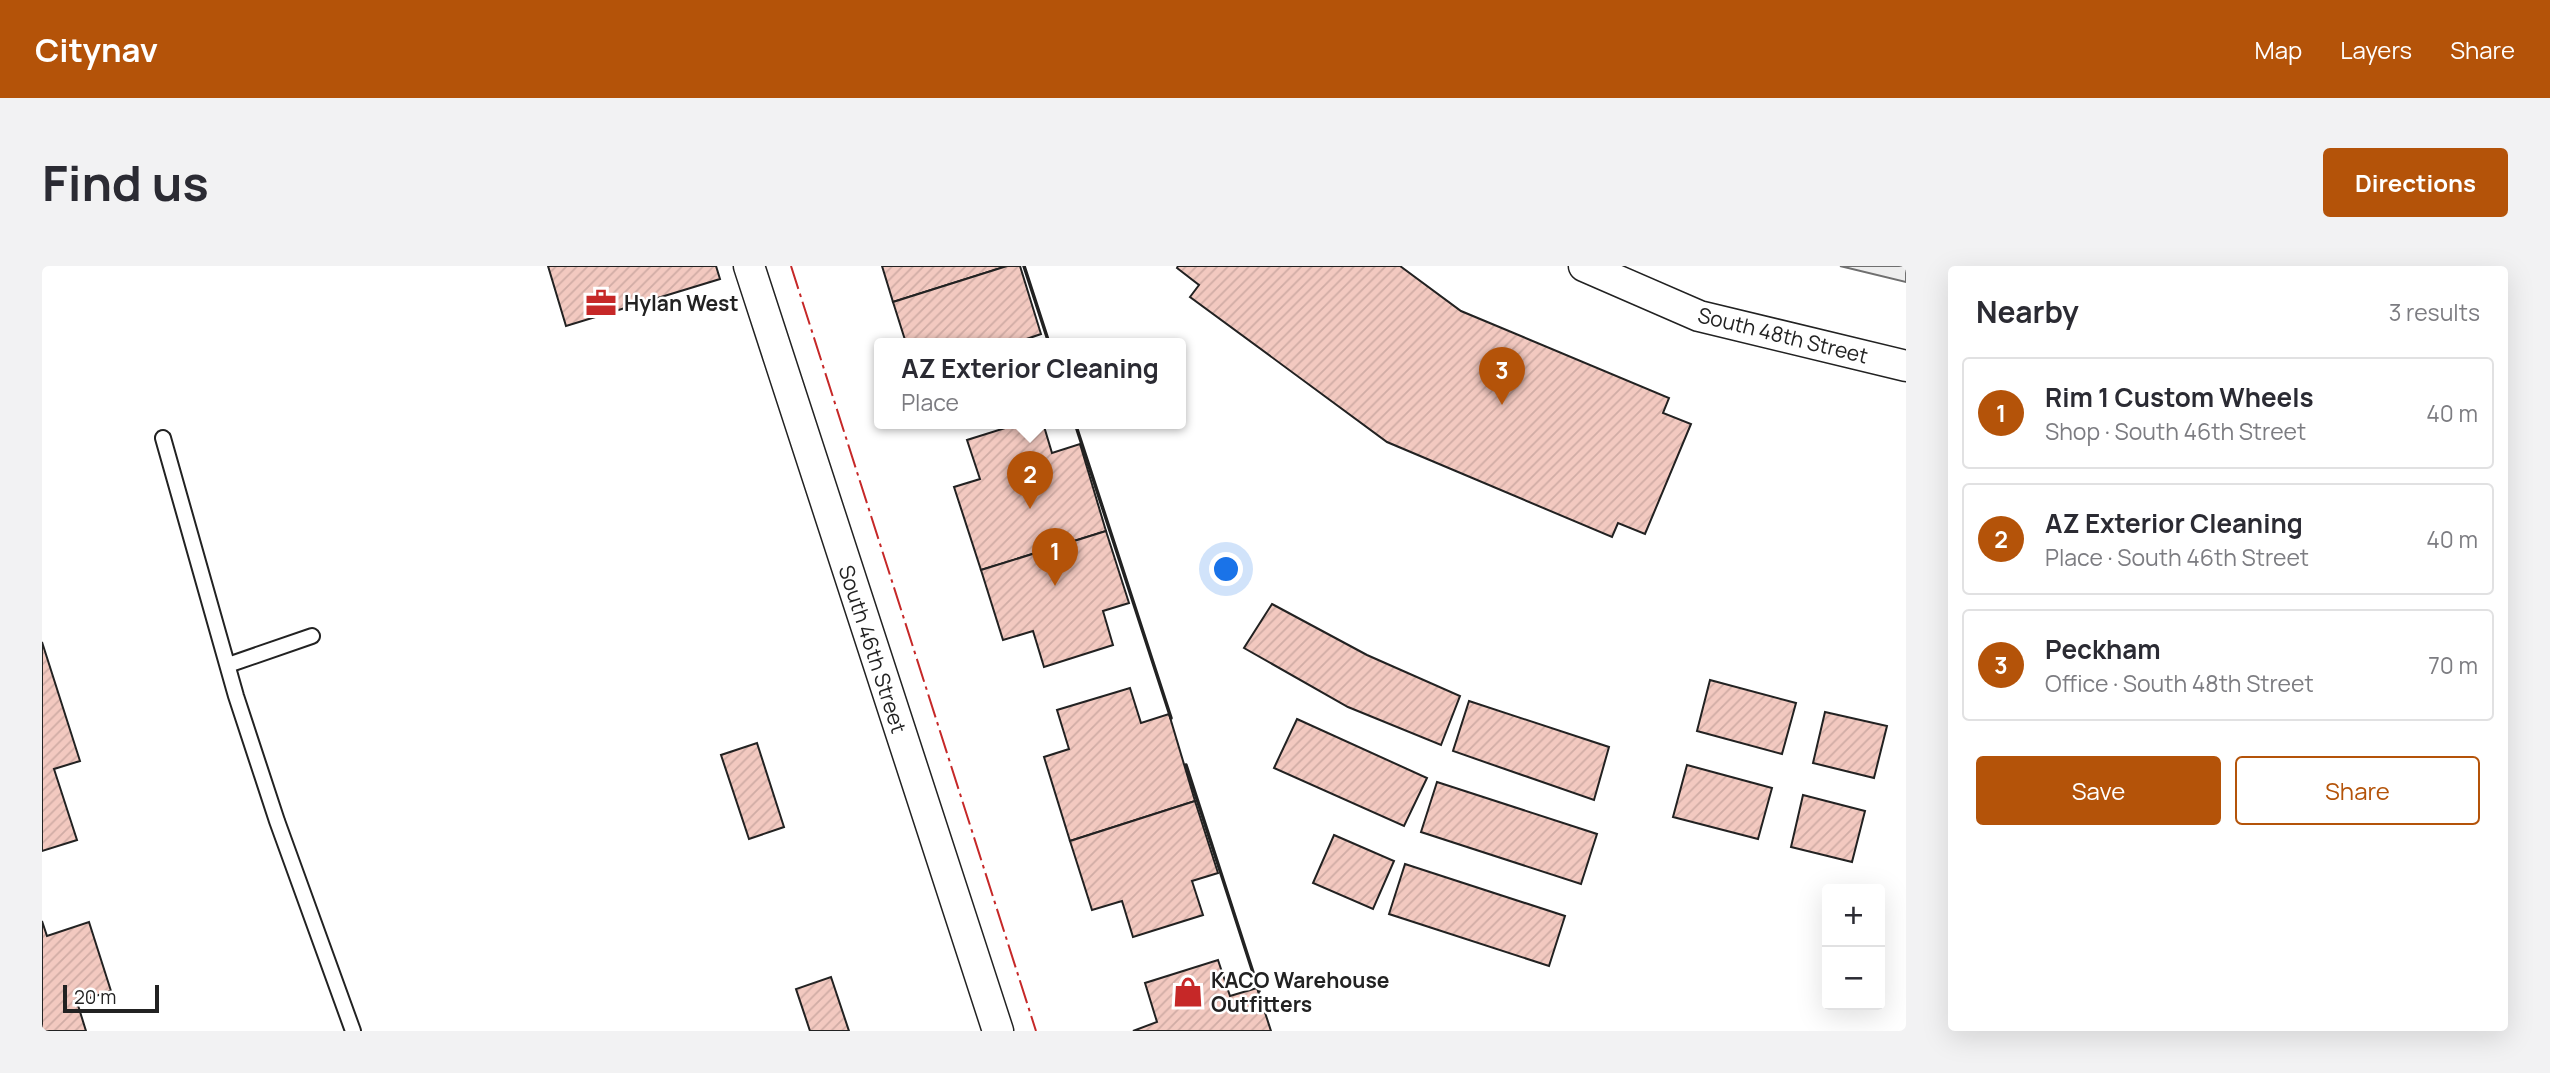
<!DOCTYPE html>
<meta charset="utf-8">
<style>
body{margin:0;font-family:Manrope,sans-serif;background:#f2f2f3;color:#2b2b33}
.controls{position:absolute;right:21px;bottom:21px;display:grid;overflow:hidden;border-radius:7px;box-shadow:0 7px 28px #0002}
.controls button{width:63px;height:63px;display:grid;place-items:center;padding:0;border:0;border-bottom:2px solid #e1e1e2;background:#fff;color:#2b2b33;font:35px sans-serif}
.scale{position:absolute;left:21px;bottom:18px;width:96px;box-sizing:border-box;padding-left:7px;border:4px solid #222;border-top:0;font-size:19px;line-height:24px;white-space:nowrap;color:#222;-webkit-text-stroke:5px #fff;paint-order:stroke}
.you{position:absolute;left:1185px;top:304px;width:24px;height:24px;margin:-18px;border:5px solid #fff;border-radius:50%;background:#1a73e8;box-shadow:0 0 0 10px #1a73e833}
.badge{display:grid;place-items:center;width:46px;height:46px;border-radius:50%;background:#b45309;color:#fff;font-size:23px;font-weight:700}
.pin{position:absolute;translate:-50% -58px;filter:drop-shadow(0 2px 4px #0008)}
.pin::after{content:'';position:absolute;top:37px;width:24px;height:21px;background:inherit;clip-path:polygon(0 0,100% 0,50% 100%)}
.popup{position:absolute;left:832px;top:72px;width:312px;height:91px;box-sizing:border-box;display:grid;place-content:center;border-radius:7px;background:#fff;filter:drop-shadow(0 2px 5px #0005);font-size:23px;white-space:nowrap;color:#7c7c81}
.popup b{font-size:26px;color:#2b2b33}
.popup::after{content:'';position:absolute;left:50%;top:100%;margin-left:-14px;border:14px solid transparent;border-top-color:#fff}
.list{margin:0;padding:0;list-style:none}
h2{display:flex;justify-content:space-between;align-items:center;height:91px;margin:0;padding:0 28px;font-size:30px}
h2 small{font-size:23px;font-weight:400;color:#7c7c81}
.list li{display:grid;grid-template-columns:46px 1fr auto;gap:21px;align-items:center;box-sizing:border-box;height:112px;margin:0 14px 14px;padding:0 14px;border:2px solid #e1e1e2;border-radius:7px}
.list b{display:block;font-size:26px;white-space:nowrap}
.list p{margin:0;font-size:23px;white-space:nowrap;color:#7c7c81}
.list em{font-size:23px;font-style:normal;color:#7c7c81}
.actions{display:flex;gap:14px;padding:21px 28px}
.actions a{flex:1;padding:16px 0;border:2px solid #b45309;border-radius:7px;text-align:center;font-size:24px;color:#b45309}
.actions .main{background:#b45309;color:#fff}
.map{position:relative;flex:none;width:1864px;height:765px;overflow:hidden;border-radius:7px}
header{display:flex;align-items:center;gap:42px;box-sizing:border-box;height:98px;padding:0 35px;background:#b45309;color:#fff}
header strong{font-size:33px}
nav{display:flex;gap:38px;margin-inline-start:auto;font-size:24px}
.intro{display:flex;align-items:center;justify-content:space-between;box-sizing:border-box;height:168px;padding:0 42px}
h1{margin:0;font-size:49px}
.button{padding:18px 32px;border-radius:7px;background:#b45309;color:#fff;font-size:24px;font-weight:700}
main{display:flex;gap:42px;padding:0 42px}
aside{flex:1;background:#fff;border-radius:7px;box-shadow:0 7px 28px #0002}
.map>svg:first-child{display:block}
.parking{fill:#ededed;stroke:#6f6f6f;stroke-width:2}
.building{fill:url(#building-hatch);stroke:#222;stroke-width:2}
.lines{fill:none;stroke-linecap:round;stroke-linejoin:round}
.service-casing{stroke:#222;stroke-width:18}
.minor-casing{stroke:#222;stroke-width:33}
.service{stroke:#fff;stroke-width:14}
.minor{stroke:#fff;stroke-width:30}
.wall{stroke:#222;stroke-width:3.5}
.power{stroke:#c62828;stroke-width:2;stroke-dasharray:24 5 3.5 5;stroke-linecap:butt}
.labels{text-anchor:middle;dominant-baseline:central;stroke-width:5;stroke-linejoin:round;paint-order:stroke}
.poi-label{font-size:21px;font-weight:bold;fill:#222;stroke:#fff;text-anchor:start}
.street-label{font-size:21px;fill:#222;stroke:#fff}
</style>
<header>
<strong>Citynav</strong>
<nav><a>Map</a><a>Layers</a><a>Share</a></nav>
</header>
<div class="intro"><h1>Find us</h1><a class="button">Directions</a></div>
<main>
<div class="map">
<svg width="1864" height="765" viewBox="0 0 1864 765">
<defs>
<pattern id="building-hatch" width="6" height="6" patternUnits="userSpaceOnUse" patternTransform="scale(1.75)"><rect width="6" height="6" fill="#f3c9c0"/><path d="M-1 1l2-2M0 6l6-6M5 7l2-2" fill="none" stroke="#d0aca5"/></pattern>
</defs>
<rect width="100%" height="100%" fill="#fff"/>
<polygon class="parking" points="1798,0 1864,0 1864,16"/>
<g class="building">
<polygon points="506,0 674,0 678,13 524,60"/>
<polygon points="840,0 965,0 851,36"/>
<polygon points="965,0 978,0 999,68 973,77 864,77 851,36"/>
<polygon points="1136,0 1358,0 1419,45 1627,132 1621,147 1649,158 1603,268 1576,257 1570,271 1345,176 1148,31 1157,19 1135,2"/>
<polygon points="979,157 1001,157 1010,187 1038,178 1064,265 939,304 912,221 938,213 925,174"/>
<polygon points="1064,265 1087,337 1061,345 1071,379 1002,401 991,365 961,374 939,304"/>
<polygon points="1230,338 1325,389 1418,430 1399,479 1306,441 1202,382"/>
<polygon points="0,376 38,495 12,503 35,574 0,585"/>
<polygon points="1668,414 1754,437 1740,488 1655,465"/>
<polygon points="1088,422 1099,457 1127,448 1153,535 1028,575 1002,491 1027,483 1015,444"/>
<polygon points="1427,435 1567,481 1552,534 1411,485"/>
<polygon points="1783,446 1845,460 1832,512 1771,497"/>
<polygon points="1255,453 1385,512 1362,560 1232,502"/>
<polygon points="715,477 742,561 707,573 679,489"/>
<polygon points="1645,499 1730,522 1716,573 1631,551"/>
<polygon points="1395,516 1555,568 1539,618 1379,566"/>
<polygon points="1761,529 1823,545 1810,596 1749,581"/>
<polygon points="1153,535 1176,607 1150,615 1161,649 1091,671 1080,635 1050,644 1028,575"/>
<polygon points="1292,569 1352,595 1331,643 1271,617"/>
<polygon points="1363,598 1523,650 1507,700 1347,648"/>
<polygon points="0,655 5,670 47,656 69,725 35,736 44,765 0,765"/>
<polygon points="1176,694 1188,730 1215,722 1229,765 1091,765 1115,756 1103,717"/>
<polygon points="789,711 807,765 768,765 754,723"/>
</g>
<g class="lines">
<g class="service-casing">
<g id="service">
<polyline points="121,172 194,430 235,555 311,765"/>
<polyline points="186,399 270,370"/>
</g>
</g>
<g class="minor-casing">
<g id="minor">
<polyline points="707,0 956,765"/>
<polyline points="1542,0 1657,50 1864,100"/>
</g>
</g>
<use href="#service" class="service"/>
<use href="#minor" class="minor"/>
<g class="wall">
<polyline points="982,0 1007,77"/>
<polyline points="1033,157 1129,452"/>
<polyline points="1144,499 1217,725"/>
</g>
<polyline class="power" points="749,0 994,765"/>
</g>
<defs>
<g id="office-bare" transform="scale(2.415)"><path d="M-6-3h4V-5.5h4V-3h4V5H-6ZM-1-4.5V-3h2v-1.5ZM-6 0V1H6V0Z" fill="#c62828" stroke="#fff" stroke-width="2.5" paint-order="stroke"/></g>
<g id="shop-bare" transform="scale(2.415)"><path d="M-5-2.5h2.3a2.7 3.5 0 0 1 5.4 0H5L5.5 6h-11ZM-1.5-2.5h3a1.5 2.3 0 0 0-3 0Z" fill="#c62828" stroke="#fff" stroke-width="2.5" paint-order="stroke"/></g>
</defs>
<g fill-rule="evenodd">
<use href="#office-bare" x="559" y="37"/>
<use href="#shop-bare" x="1146" y="726"/>
</g>
<g class="labels">
<g class="poi-label">
<text x="582" y="37">Hylan West</text>
<text x="1169" y="714">KACO Warehouse<tspan x="1169" dy="24">Outfitters</tspan></text>
</g>
<g class="street-label">
<text transform="translate(1741 69) rotate(14)">South 48th Street</text>
<text transform="translate(831 383) rotate(72)">South 46th Street</text>
</g>
</g>
</svg>
<div class="controls">
<button>+</button>
<button>−</button>
</div>
<div class="scale">20 m</div>
<div class="you"></div>
<div class="pin badge" style="left:1013px;top:320px">1</div>
<div class="pin badge" style="left:988px;top:243px">2</div>
<div class="popup"><b>AZ Exterior Cleaning</b>Place</div>
<div class="pin badge" style="left:1460px;top:139px">3</div>
</div>
<aside>
<h2>Nearby<small>3 results</small></h2>
<ul class="list">
<li><span class="badge">1</span><div><b>Rim 1 Custom Wheels</b><p>Shop · South 46th Street</p></div><em>40 m</em></li>
<li><span class="badge">2</span><div><b>AZ Exterior Cleaning</b><p>Place · South 46th Street</p></div><em>40 m</em></li>
<li><span class="badge">3</span><div><b>Peckham</b><p>Office · South 48th Street</p></div><em>70 m</em></li>
</ul>
<div class="actions"><a class="main">Save</a><a>Share</a></div>
</aside>
</main>
